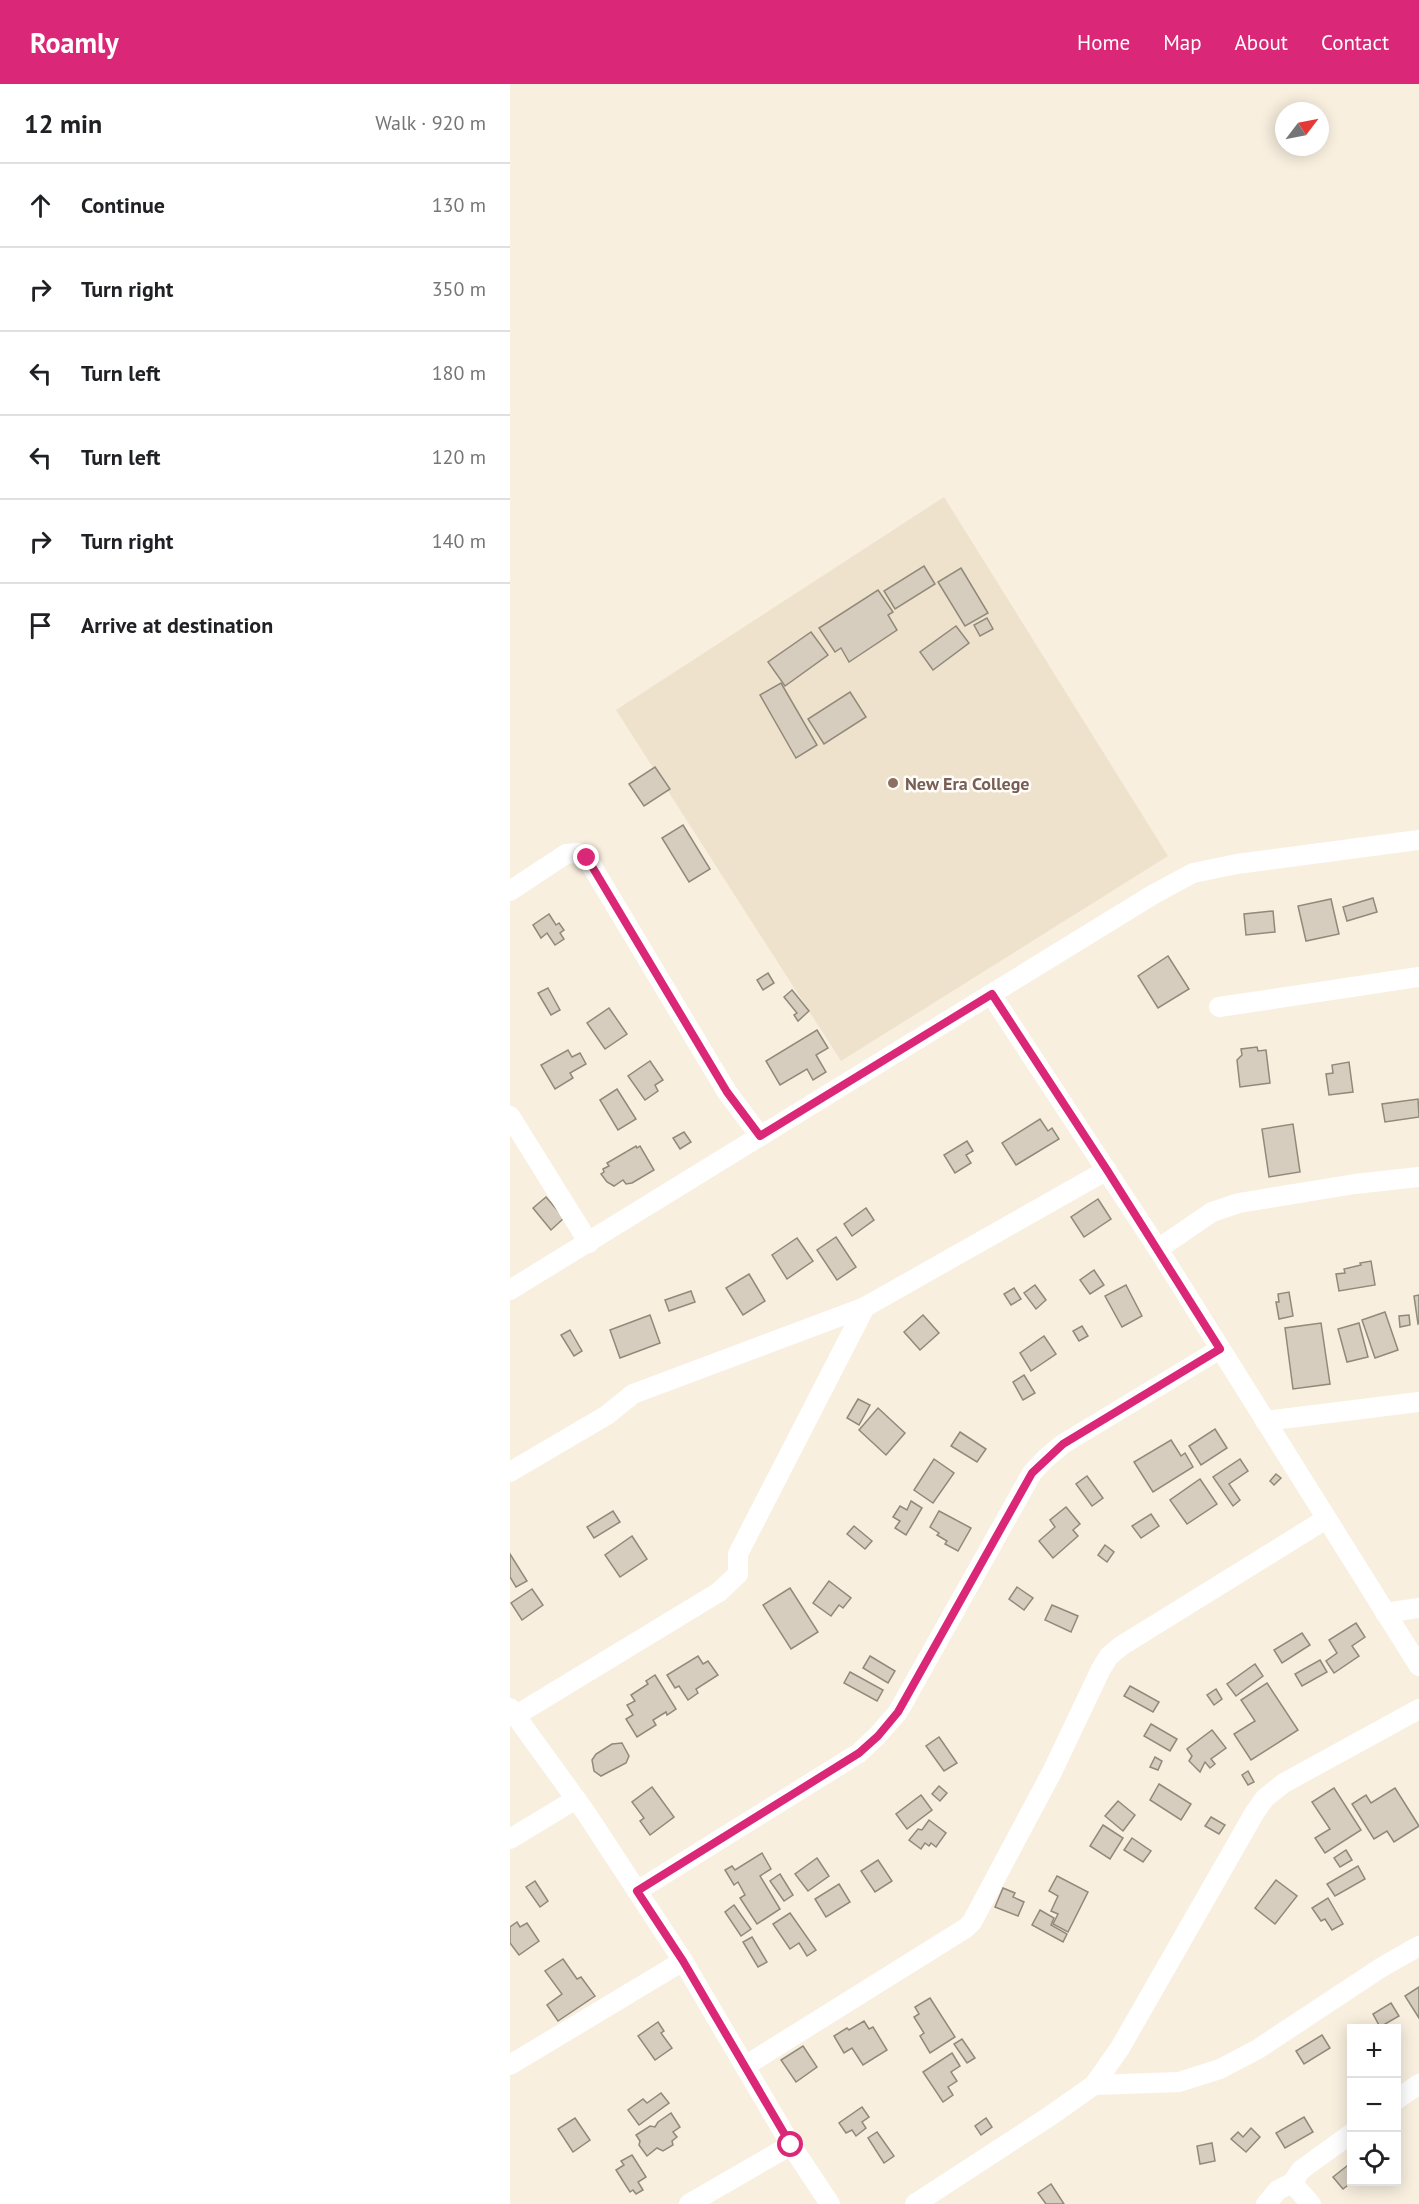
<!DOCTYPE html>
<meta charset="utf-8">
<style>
body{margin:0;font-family:"PT Sans",sans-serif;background:#f6f6f6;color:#202124}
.controls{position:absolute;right:18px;bottom:18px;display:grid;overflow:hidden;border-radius:0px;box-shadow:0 3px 15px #0003}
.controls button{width:54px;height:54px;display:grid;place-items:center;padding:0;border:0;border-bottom:2px solid #e0e0e0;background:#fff;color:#202124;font:30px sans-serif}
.compass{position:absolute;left:765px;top:18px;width:54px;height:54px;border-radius:50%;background:#fff;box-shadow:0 3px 15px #0003;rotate:58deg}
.stop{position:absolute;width:18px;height:18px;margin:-14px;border:4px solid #db2777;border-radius:50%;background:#fff}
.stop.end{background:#db2777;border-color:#fff;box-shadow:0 2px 6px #0008}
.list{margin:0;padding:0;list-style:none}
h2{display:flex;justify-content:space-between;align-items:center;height:78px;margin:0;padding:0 24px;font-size:26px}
h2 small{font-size:20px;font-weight:400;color:#757577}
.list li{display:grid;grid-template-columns:39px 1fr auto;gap:18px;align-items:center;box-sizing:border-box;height:84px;padding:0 24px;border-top:2px solid #e0e0e0}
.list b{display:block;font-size:22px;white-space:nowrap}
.list em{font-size:20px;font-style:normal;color:#757577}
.icon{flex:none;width:33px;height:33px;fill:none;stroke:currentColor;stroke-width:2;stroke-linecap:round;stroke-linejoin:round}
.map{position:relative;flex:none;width:909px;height:2120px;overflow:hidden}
header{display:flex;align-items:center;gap:36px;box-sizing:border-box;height:84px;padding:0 30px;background:#db2777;color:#fff}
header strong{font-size:28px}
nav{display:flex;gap:33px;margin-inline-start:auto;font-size:21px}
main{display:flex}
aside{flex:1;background:#fff}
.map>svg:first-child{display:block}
.built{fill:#efe2cc}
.building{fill:#d6cdbe;stroke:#91897a;stroke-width:1.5}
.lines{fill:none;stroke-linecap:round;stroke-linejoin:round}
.street{stroke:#fff;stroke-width:20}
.route{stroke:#db2777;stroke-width:8}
.education-dot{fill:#8d6e63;stroke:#fffdfa;stroke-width:2}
.labels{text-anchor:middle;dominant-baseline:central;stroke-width:5;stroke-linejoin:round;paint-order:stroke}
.education-label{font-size:18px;font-weight:bold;fill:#785e54;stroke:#fffdfa;text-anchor:start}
</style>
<header>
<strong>Roamly</strong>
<nav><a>Home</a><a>Map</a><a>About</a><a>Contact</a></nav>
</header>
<main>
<aside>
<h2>12 min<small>Walk · 920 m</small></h2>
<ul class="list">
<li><svg class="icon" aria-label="ahead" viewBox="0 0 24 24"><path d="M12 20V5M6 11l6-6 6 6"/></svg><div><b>Continue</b></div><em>130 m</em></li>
<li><svg class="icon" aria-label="right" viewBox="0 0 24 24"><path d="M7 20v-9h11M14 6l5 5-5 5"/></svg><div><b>Turn right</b></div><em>350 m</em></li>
<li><svg class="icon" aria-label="left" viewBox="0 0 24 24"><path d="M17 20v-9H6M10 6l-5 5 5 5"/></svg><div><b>Turn left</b></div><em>180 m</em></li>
<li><svg class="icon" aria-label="left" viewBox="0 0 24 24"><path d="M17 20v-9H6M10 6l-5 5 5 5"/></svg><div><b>Turn left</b></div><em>120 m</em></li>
<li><svg class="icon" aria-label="right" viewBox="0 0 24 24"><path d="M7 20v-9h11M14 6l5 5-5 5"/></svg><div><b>Turn right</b></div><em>140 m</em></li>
<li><svg class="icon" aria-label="arrive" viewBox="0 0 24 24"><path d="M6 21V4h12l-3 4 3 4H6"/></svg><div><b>Arrive at destination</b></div></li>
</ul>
</aside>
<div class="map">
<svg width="909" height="2120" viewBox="0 0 909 2120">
<rect width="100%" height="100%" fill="#f8efdf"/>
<polygon class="built" points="434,413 658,772 331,977 106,626"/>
<g class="building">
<polygon points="414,482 425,500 385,525 374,507"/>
<polygon points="451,484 478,529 455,542 428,498"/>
<polygon points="368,506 383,528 378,531 387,546 339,578 331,564 325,568 309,544"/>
<polygon points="477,534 483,545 470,552 464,541"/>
<polygon points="446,542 459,559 423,586 410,568"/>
<polygon points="301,548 318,571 275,602 258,578"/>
<polygon points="271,599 307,661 286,674 250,611"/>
<polygon points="340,608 356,633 314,660 298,635"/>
<polygon points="145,683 160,705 134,722 119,700"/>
<polygon points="173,741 200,785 179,798 152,754"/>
<polygon points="863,814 867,828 837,837 833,823"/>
<polygon points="821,815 829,850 796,857 788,822"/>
<polygon points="763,827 765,848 736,851 734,830"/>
<polygon points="39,830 46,841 49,839 54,846 50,849 54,855 45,861 37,849 31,854 23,841"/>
<polygon points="658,872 679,905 648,924 628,892"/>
<polygon points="258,889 264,899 253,906 247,896"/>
<polygon points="38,904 50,926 41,931 28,909"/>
<polygon points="282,906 299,927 288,937 284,931 287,929 274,913"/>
<polygon points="99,924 117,950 95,965 77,939"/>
<polygon points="307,946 318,964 306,971 316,988 303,996 297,985 270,1001 256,977"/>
<polygon points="747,963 748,967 756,966 760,999 730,1003 727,976 732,971 731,965"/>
<polygon points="58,966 62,973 70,969 76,980 60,989 63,994 45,1005 31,981"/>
<polygon points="140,977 153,996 145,1001 148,1007 135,1016 118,992"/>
<polygon points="839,978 843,1008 819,1011 816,990 823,989 822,981"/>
<polygon points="107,1005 126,1035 108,1046 90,1016"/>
<polygon points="908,1015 909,1033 875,1038 872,1020"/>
<polygon points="530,1035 538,1047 542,1044 549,1055 506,1081 492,1059"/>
<polygon points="783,1040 790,1088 759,1093 752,1045"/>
<polygon points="174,1048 181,1058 170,1065 163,1054"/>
<polygon points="457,1057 463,1067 456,1071 461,1079 445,1089 434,1071"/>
<polygon points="126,1062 127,1064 130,1062 144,1086 122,1099 116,1100 113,1096 104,1102 97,1098 91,1090 94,1088 93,1085 99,1082 97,1079"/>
<polygon points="36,1113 54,1134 41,1146 23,1124"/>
<polygon points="588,1115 601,1135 574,1153 561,1133"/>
<polygon points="356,1124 364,1136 342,1152 334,1140"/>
<polygon points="326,1153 346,1183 327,1196 307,1166"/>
<polygon points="287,1154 303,1177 277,1195 262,1171"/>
<polygon points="861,1177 865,1201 829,1207 826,1190 835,1189 834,1185 851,1181 850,1179"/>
<polygon points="584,1186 594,1201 580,1210 570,1196"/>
<polygon points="239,1190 255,1217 233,1231 216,1204"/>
<polygon points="525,1201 536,1216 526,1225 514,1209"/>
<polygon points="616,1201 632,1232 612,1243 595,1212"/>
<polygon points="504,1204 511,1215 501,1221 494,1210"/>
<polygon points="181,1207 185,1218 159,1227 155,1216"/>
<polygon points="779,1208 783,1232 769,1235 766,1218 769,1218 768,1210"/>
<polygon points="909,1211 909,1239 908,1240 904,1212"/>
<polygon points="875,1228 888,1266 865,1274 852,1236"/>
<polygon points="140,1231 150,1259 110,1274 100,1246"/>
<polygon points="413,1231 429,1249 410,1266 394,1248"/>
<polygon points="899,1231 900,1241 890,1243 889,1232"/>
<polygon points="811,1239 820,1300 783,1305 775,1244"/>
<polygon points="849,1239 858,1273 837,1278 828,1245"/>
<polygon points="572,1242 578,1252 569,1257 563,1247"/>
<polygon points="60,1246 72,1267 64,1272 51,1251"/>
<polygon points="534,1252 546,1270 521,1287 510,1269"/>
<polygon points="514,1291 525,1309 513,1316 503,1298"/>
<polygon points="348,1315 360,1321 349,1341 337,1334"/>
<polygon points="368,1324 395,1349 376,1371 349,1346"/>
<polygon points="705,1345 717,1364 691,1381 679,1362"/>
<polygon points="450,1348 476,1365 467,1378 441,1362"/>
<polygon points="661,1356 671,1372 675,1369 683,1383 643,1408 624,1378"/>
<polygon points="424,1375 444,1389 423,1419 404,1406"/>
<polygon points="730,1375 738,1387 719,1400 730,1416 723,1422 703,1393"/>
<polygon points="766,1390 771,1394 764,1401 760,1397"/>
<polygon points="577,1392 593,1414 582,1422 566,1400"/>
<polygon points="690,1395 707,1420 677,1440 660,1416"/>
<polygon points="401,1417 412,1424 396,1451 385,1444 390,1437 383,1433 390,1422 397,1426"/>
<polygon points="556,1423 570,1440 563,1446 568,1452 543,1474 529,1457 545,1443 540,1436"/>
<polygon points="103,1427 110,1438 84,1454 77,1443"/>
<polygon points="429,1427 461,1444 448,1467 435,1460 437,1457 427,1451 429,1449 420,1443"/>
<polygon points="641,1430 649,1442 631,1454 622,1442"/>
<polygon points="344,1442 362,1457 355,1465 337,1450"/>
<polygon points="122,1452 137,1475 110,1493 95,1471"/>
<polygon points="595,1461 604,1468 597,1478 588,1471"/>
<polygon points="0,1470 17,1497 6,1503 0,1493"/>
<polygon points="319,1497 341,1514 333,1524 329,1521 321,1532 303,1519"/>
<polygon points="507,1503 523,1514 514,1526 499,1515"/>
<polygon points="280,1504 308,1548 281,1565 253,1521"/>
<polygon points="22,1505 33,1521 12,1536 1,1519"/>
<polygon points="542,1521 568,1532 561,1548 535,1536"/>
<polygon points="846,1539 855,1553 842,1562 849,1572 824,1589 816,1577 827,1569 819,1556"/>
<polygon points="792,1549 800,1561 772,1579 764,1566"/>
<polygon points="188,1572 193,1580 198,1577 208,1591 186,1605 188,1609 178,1616 169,1602 165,1604 157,1591"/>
<polygon points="360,1572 385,1587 378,1599 353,1584"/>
<polygon points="810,1576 817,1588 792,1602 785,1590"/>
<polygon points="745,1580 753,1592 726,1612 717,1600"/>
<polygon points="340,1588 373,1606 367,1617 334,1599"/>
<polygon points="145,1591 166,1625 157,1631 156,1628 143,1636 146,1641 127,1653 116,1635 123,1631 117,1621 125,1617 121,1611 138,1600 136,1597"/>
<polygon points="757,1599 788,1646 741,1676 724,1650 745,1637 731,1616"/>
<polygon points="620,1602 649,1618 643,1628 614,1612"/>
<polygon points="706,1605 712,1615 704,1621 697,1611"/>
<polygon points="641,1640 667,1655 660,1667 634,1652"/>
<polygon points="702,1646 716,1664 701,1675 705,1680 700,1684 695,1678 690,1688 679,1677 682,1672 677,1665"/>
<polygon points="429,1653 447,1679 434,1687 416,1662"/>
<polygon points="112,1659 119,1672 116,1679 91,1692 84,1687 82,1676 86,1670 102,1660"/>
<polygon points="645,1673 652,1677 648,1686 640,1683"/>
<polygon points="738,1687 744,1698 738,1701 732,1691"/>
<polygon points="649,1700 681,1720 671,1736 640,1716"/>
<polygon points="429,1702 437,1709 430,1717 422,1710"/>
<polygon points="142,1703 164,1733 140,1751 130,1737 134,1734 122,1718"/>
<polygon points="824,1704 851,1746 815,1769 805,1754 820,1745 802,1718"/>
<polygon points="885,1704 909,1742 884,1758 877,1747 864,1755 842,1720 856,1711 861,1719"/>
<polygon points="411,1711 422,1726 397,1745 386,1730"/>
<polygon points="608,1717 625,1731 613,1747 595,1732"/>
<polygon points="701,1733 715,1741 709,1750 695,1742"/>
<polygon points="419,1736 436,1749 426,1763 421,1759 419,1762 415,1759 411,1765 399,1756 408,1745 412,1746"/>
<polygon points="593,1741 613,1754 600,1775 580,1762"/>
<polygon points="622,1754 641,1767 633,1778 614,1766"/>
<polygon points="836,1766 842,1776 830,1783 824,1774"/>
<polygon points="252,1769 261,1785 250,1792 270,1825 247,1840 230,1814 235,1811 228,1798 224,1801 215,1786 222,1782 225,1786"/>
<polygon points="307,1774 319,1792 298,1807 285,1790"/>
<polygon points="368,1776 382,1797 365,1808 351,1787"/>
<polygon points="848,1782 855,1795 825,1812 817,1800"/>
<polygon points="270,1790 283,1811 274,1817 260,1797"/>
<polygon points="547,1792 578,1808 558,1848 543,1840 548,1830 541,1827 548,1812 539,1807"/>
<polygon points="766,1796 787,1812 765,1840 745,1824"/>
<polygon points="25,1797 38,1817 30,1823 16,1803"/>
<polygon points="329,1800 340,1818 316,1833 305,1815"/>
<polygon points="493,1804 505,1809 503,1813 514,1818 508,1832 485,1823"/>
<polygon points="818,1814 833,1840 822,1846 815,1835 811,1837 802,1824"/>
<polygon points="224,1821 241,1845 231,1852 215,1828"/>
<polygon points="530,1826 544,1834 541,1841 557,1850 553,1858 522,1841"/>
<polygon points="280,1829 306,1866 297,1872 289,1859 280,1865 263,1840"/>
<polygon points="7,1838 10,1843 17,1839 29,1857 9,1871 0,1859 0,1843"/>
<polygon points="242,1853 257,1878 248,1883 233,1858"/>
<polygon points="53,1875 67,1895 71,1893 85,1912 48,1937 37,1921 52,1910 35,1887"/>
<polygon points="909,1903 909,1934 895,1912"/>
<polygon points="420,1914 445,1953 420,1969 410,1952 414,1949 404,1933 409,1930 405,1923"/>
<polygon points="881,1919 889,1932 870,1943 863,1930"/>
<polygon points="354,1937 359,1945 363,1943 377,1966 353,1981 342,1964 334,1969 324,1952 337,1944 339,1946"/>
<polygon points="148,1938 154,1947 151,1949 162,1964 145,1976 128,1952"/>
<polygon points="812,1951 820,1964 794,1980 786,1967"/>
<polygon points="452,1955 465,1974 457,1979 444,1960"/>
<polygon points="293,1962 307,1983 286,1998 271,1976"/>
<polygon points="442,1969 450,1982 441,1988 447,1997 438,2003 443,2011 433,2018 413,1988"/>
<polygon points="151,2009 159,2019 129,2041 118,2026 133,2015 137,2019"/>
<polygon points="352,2023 359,2033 352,2038 356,2044 346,2052 342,2046 336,2049 329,2039"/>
<polygon points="161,2029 170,2043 163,2048 167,2053 162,2057 163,2061 153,2067 147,2064 137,2072 129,2061 130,2057 126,2051 140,2042 145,2043 148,2038"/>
<polygon points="794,2033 803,2048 775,2064 766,2049"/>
<polygon points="65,2034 80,2056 63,2068 48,2045"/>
<polygon points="476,2034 482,2043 471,2051 465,2042"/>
<polygon points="741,2044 750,2053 736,2068 721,2055 728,2048 733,2053"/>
<polygon points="367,2048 384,2072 374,2079 358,2054"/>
<polygon points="702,2059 705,2077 690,2080 687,2062"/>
<polygon points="122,2071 136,2093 128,2098 133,2106 126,2110 123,2106 120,2108 106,2086 114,2081 111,2077"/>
<polygon points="842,2078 842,2098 833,2105 823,2093"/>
<polygon points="541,2100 554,2120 536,2120 528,2109"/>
</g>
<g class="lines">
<g class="street">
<polyline points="0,807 56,770 68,769 77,774 217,1008 250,1052"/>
<polyline points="481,910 648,1165 909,1582"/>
<polyline points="709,923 909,893"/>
<polyline points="0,1032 79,1159"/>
<polyline points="648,1165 702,1128 729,1119 845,1100 909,1093"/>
<polyline points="0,1206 644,810 683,789 727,780 909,756"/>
<polyline points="755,1337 909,1318"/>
<polyline points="0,1388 97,1331 123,1310 355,1223 597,1086"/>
<polyline points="875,1529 909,1524"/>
<polyline points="0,1624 76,1729 173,1877 281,2061 320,2120"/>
<polyline points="5,1632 209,1508 228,1490 228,1470 355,1223"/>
<polyline points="0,1755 66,1715"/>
<polyline points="127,1807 349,1669 367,1652 388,1628 522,1389 535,1375 553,1360 710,1265"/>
<polyline points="0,1981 173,1877"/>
<polyline points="235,1982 456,1844 462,1838 542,1688 591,1585 599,1572 611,1562 816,1435"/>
<polyline points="584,2001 669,1998 710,1985 748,1965 872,1883 909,1862"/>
<polyline points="886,2016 909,2000"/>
<polyline points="782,2099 801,2120"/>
<polyline points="179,2120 281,2061"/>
<polyline points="405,2120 540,2032 584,2001 610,1964 745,1728 755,1714 774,1699 909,1625"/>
<polyline points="756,2120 768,2106 782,2099 791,2086 842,2049"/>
</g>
</g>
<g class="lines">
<polyline class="route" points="77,774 217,1008 250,1052 482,910 597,1086 710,1265 553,1360 522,1389 388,1628 368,1652 349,1669 127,1807 173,1877 281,2061"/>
</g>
<circle class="education-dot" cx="383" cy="699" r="6"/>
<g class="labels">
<g class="education-label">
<text x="395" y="699">New Era College</text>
</g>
</g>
</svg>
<div class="controls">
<button>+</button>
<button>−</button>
<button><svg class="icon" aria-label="locate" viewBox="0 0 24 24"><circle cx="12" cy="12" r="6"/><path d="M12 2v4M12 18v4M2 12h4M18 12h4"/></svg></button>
</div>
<svg class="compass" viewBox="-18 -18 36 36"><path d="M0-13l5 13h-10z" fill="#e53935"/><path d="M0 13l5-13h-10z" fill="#757577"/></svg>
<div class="stop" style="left:281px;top:2061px"></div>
<div class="stop end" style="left:77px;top:774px"></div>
</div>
</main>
